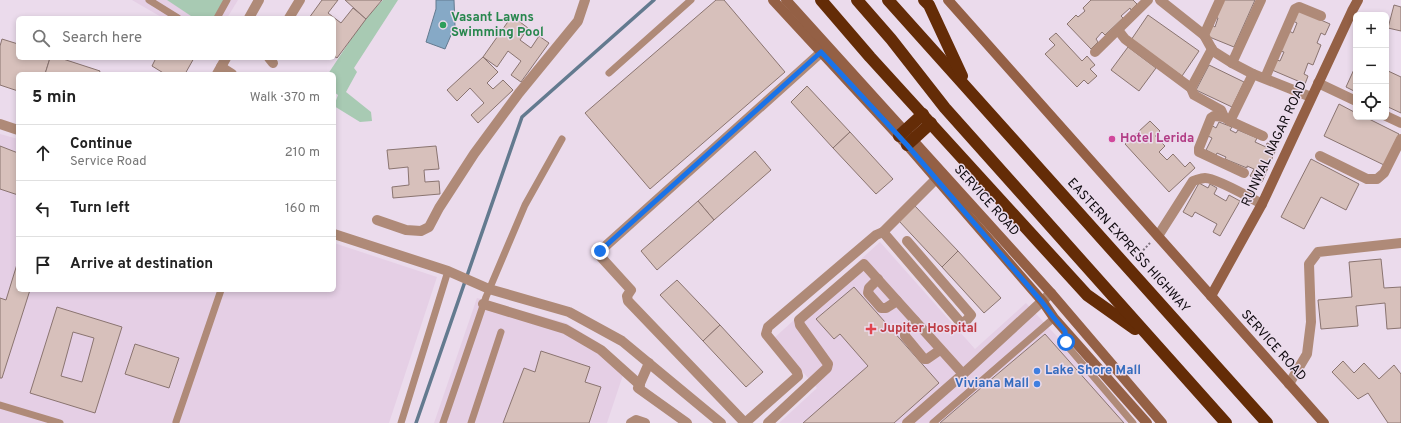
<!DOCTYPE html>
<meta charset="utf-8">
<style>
body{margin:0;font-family:Overpass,sans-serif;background:#f2f2f2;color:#222}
.controls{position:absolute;right:12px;top:12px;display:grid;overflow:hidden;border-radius:6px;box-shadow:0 2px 6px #0003}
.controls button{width:36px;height:36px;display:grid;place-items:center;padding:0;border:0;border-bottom:1px solid #e0e0e0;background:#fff;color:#222;font:20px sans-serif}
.stop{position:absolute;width:12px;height:12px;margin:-9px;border:3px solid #1a73e8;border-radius:50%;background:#fff}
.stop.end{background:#1a73e8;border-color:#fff;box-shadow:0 1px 4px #0008}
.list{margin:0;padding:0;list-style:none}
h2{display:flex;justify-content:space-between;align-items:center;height:52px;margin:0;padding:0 16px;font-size:17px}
h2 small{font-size:13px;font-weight:400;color:#767676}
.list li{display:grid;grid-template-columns:26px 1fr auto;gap:12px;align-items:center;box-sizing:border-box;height:56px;padding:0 16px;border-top:1px solid #e0e0e0}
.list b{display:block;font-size:15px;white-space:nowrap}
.list p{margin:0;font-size:13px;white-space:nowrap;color:#767676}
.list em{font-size:13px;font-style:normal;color:#767676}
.icon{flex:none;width:22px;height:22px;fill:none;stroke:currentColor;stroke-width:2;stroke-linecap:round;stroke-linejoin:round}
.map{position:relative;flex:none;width:1401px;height:423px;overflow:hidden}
.search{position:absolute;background:#fff;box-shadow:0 2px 6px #0003;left:16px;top:16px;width:320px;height:44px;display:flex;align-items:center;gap:10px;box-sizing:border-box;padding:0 14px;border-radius:6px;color:#767676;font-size:15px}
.panel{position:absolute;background:#fff;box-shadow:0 2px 6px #0003;left:16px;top:72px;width:320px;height:220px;border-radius:6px}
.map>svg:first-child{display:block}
.built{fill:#e5cfe5}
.green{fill:#a8cab3}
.water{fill:#86a9c6;stroke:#637a8f}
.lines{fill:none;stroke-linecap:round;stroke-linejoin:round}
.stream{stroke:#637a8f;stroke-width:3.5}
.building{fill:#d7c0bb;stroke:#8a7470;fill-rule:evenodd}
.path{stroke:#7c717c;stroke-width:2;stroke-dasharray:2 2;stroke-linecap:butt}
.lane{stroke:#af8a78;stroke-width:7}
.street{stroke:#af8a78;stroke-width:10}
.secondary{stroke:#946045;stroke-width:10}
.highway{stroke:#642c07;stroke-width:12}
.route{stroke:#1a73e8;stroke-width:5}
.leisure-dot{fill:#2e9e5b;stroke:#ebdbec;stroke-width:1.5}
.hotel-dot{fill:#d1479c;stroke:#ebdbec;stroke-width:1.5}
.health-dot{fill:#e0444e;stroke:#ebdbec;stroke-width:1.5}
.shop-dot{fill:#3f7fe0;stroke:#ebdbec;stroke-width:1.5}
.labels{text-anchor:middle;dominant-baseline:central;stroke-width:3;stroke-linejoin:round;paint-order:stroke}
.leisure-label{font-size:13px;font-weight:bold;fill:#27864d;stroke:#ebdbec;text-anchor:start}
.hotel-label{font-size:13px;font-weight:bold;fill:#b23c85;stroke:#ebdbec;text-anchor:start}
.street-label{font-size:13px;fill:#100b10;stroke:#ebdbec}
.health-label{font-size:13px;font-weight:bold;fill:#be3a42;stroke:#ebdbec;text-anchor:start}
.shop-label{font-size:13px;font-weight:bold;fill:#366cbe;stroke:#ebdbec;text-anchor:start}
</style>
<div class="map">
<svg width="1401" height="423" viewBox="0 0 1401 423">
<rect width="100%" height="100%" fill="#ebdbec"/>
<g class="built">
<polygon points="132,0 238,0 227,18 163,18"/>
<polygon points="0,134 18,139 18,290 334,290 334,243 437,277 389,423 0,423"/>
<polygon points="880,242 975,349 1026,303 1137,423 779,423 817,388 773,339"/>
<polygon points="477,298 566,323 599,343 624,372 607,423 434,423"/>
</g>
<g class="green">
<polygon points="167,0 226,0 215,18 194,18"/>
<polygon points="383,0 398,0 354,68 357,72 346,92 371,112 372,121 360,122 334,106 338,95 334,92 334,74 328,74 363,21"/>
</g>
<polygon class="water" points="436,0 454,0 455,26 445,49 426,42 436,9"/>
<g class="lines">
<polyline class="stream" points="416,423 522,117 654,0"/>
</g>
<g class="building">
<polygon points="322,0 338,0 328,13 341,23 353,8 366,19 337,58 334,56 334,18 309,18"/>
<polygon points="345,0 382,0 366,19"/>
<polygon points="716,0 724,0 785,72 650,189 585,113"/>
<polygon points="1091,0 1133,0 1137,4 1131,10 1130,8 1121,16 1123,18 1105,35 1102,32 1096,39 1098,42 1091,49 1067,24 1076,15 1078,17 1085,11 1083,8"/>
<polygon points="1223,0 1255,0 1234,47 1207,36 1212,25 1215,27 1218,18 1215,17"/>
<polygon points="1394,5 1401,7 1401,31 1388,28"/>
<polygon points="1298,10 1330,24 1325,35 1321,33 1317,43 1321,45 1313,65 1308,63 1304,74 1308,76 1305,84 1272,70 1277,60 1280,61 1284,52 1280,51 1289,31 1293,33 1297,23 1293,21"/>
<polygon points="1148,15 1199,51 1182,76 1131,40"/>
<polygon points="512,16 528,28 520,40 531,48 539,36 549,43 521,82 511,75 521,61 508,51 497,67 483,57"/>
<polygon points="1056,33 1082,61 1087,56 1095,65 1090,69 1097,76 1088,84 1084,80 1077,87 1045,54 1055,45 1049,39"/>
<polygon points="2,39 18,44 18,58 50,58 45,74 18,74 18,91 0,85 0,46"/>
<polygon points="1128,47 1156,68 1139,91 1111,70"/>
<polygon points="483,57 498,72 487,83 493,89 503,80 513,90 478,123 471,115 484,103 470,88 457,101 447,90"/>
<polygon points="50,58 60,58 100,71 99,74 45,74"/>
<polygon points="156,58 194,58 185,74 165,74 152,66"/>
<polygon points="1209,65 1244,82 1232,107 1196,90"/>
<polygon points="1356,65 1356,92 1346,87"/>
<polygon points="1386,70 1401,77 1401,113 1386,106"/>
<polygon points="807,86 850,132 833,148 791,102"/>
<polygon points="1339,104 1356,113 1356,117 1365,117 1399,134 1384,165 1324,136"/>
<polygon points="1150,121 1160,131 1155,136 1165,146 1159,152 1167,160 1173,154 1185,167 1190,162 1195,168 1169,192 1125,144"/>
<polygon points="1219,122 1232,127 1230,130 1236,133 1238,130 1257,138 1255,142 1266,147 1267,143 1277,147 1262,182 1250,176 1254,169 1247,166 1247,168 1225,159 1226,157 1217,153 1216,155 1206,150 1212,138 1206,135 1211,125 1216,128"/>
<polygon points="850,132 893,179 876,194 833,148"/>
<polygon points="0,146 18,153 18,195 0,189"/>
<polygon points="436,146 439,169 424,170 425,182 439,181 440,194 393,198 392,187 409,185 408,167 389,169 387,150"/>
<polygon points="755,151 771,170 714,220 698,201"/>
<polygon points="1311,159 1359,184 1346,210 1321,197 1304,229 1281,217"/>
<polygon points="1199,183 1208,188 1210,184 1217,188 1214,194 1226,201 1229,195 1240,201 1220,236 1213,232 1217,224 1195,212 1192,217 1183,212"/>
<polygon points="698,201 714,220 657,270 641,251"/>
<polygon points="915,206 958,251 942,267 899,221"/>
<polygon points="958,251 1001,298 984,313 942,267"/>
<polygon points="1381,259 1384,288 1401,287 1401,328 1387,329 1385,303 1356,306 1358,326 1321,329 1318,300 1352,297 1349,262"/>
<polygon points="18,261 18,290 30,290 2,378 0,378 0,298 6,300"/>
<polygon points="677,280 720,325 703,341 660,295"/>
<polygon points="854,287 939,383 894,423 803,423 868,366 840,334 834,339 816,319"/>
<path d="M57 307 122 327 95 413 30 393ZM73 332 94 338 82 382 61 376Z"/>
<polygon points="720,325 763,372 746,387 703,341"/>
<polygon points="1045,334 1124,423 940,423 969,398"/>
<polygon points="135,344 179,358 169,388 125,374"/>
<polygon points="541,351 590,367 585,382 601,387 589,423 503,423 524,368 535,372"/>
<polygon points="1343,361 1354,373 1364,363 1379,379 1394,365 1401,374 1401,423 1388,423 1368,393 1358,399 1332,372"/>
</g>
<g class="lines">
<polyline class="path" points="1135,259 1150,243"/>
<g class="lane">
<polyline points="149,0 178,18"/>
<polyline points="217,18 227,0"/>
<polyline points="609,73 691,0"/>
<polyline points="1065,331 1066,342 1069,348 1133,423"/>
<polyline points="0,405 60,423"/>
<polyline points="176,422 221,290"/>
<polyline points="401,423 448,271"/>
<polyline points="443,423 486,297 525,205 562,139"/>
<polyline points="471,423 501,332"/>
<polyline points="933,423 1054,318"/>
</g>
<g class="street">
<polyline points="1160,0 1204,35 1213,51 1232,63 1253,74 1311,97"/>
<polyline points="249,18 259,0"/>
<polyline points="289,18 300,0"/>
<polyline points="1118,30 1125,39 1191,88"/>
<polyline points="1204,35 1220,0"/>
<polyline points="1212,49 1191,88 1194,95 1221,110 1224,117 1230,121"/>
<polyline points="1095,52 1148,0"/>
<polyline points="269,58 273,63"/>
<polyline points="1232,63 1261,0"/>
<polyline points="221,67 232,74"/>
<polyline points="217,74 226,58"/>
<polyline points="1253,74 1230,121 1263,136"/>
<polyline points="1265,78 1295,9 1299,7 1321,16"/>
<polyline points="1318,83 1356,101"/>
<polyline points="1386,116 1401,123"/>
<polyline points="1224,117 1214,116 1211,118 1199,148 1199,152 1244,173"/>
<polyline points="0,124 18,130"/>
<polyline points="1320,156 1367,179 1377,179 1384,173 1401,139"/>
<polyline points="377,220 406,230 421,231 429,227 439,208 474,154 519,93 578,21 585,0"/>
<polyline points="883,232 961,323 966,321 971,315 907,241"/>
<polyline points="334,234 448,271 489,289 569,312 622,341 721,423"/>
<path d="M1158 236 1193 181C1197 180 1201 178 1205 178 1216 178 1251 198 1262 204"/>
<polyline points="878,279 869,288 868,293 881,308 886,308 897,301"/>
<polyline points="483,304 565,329 601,350 640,385"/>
<polyline points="915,321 905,331 905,336 924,359 927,359 940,350"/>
<polyline points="649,363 638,388 687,423"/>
<polyline points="1289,384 1307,354 1311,322 1309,264 1318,252 1401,243"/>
<polyline points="631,423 636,420 645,423"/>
<polyline points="745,423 628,301 627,296 631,290 599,255 600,251 827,47"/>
<polyline points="745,423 798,376 797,372 766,334 768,327 876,235 883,232 942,173"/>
<polyline points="768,423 827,368 828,364 800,325 799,320 864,264 963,374 1051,293"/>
<polyline points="907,423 963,374"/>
</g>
<g class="secondary">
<polyline points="773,0 907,145 1043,302 1054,318 1147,423"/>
<polyline points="786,0 1051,293 1162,423"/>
<polyline points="948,0 1324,423"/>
<polyline points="1211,296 1262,204 1352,11 1358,0"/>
</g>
<g class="highway">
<polyline points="821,0 870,57 1087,295 1135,329"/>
<polyline points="857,0 891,39 945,108 1226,423"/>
<polyline points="888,0 1267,423"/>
<polyline points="924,0 929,5 962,76"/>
<polyline points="899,136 923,114"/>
<polyline points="907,145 931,123"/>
</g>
</g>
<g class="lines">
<polyline class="route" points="600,251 821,52 907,145 1042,302 1054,318 1065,331 1066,342"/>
</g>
<circle class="leisure-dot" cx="443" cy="25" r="4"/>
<circle class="hotel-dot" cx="1112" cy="139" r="4"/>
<path class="health-dot" d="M869 323h4v4h4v4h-4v4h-4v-4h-4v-4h4z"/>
<g class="shop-dot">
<circle cx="1037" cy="371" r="4"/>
<circle cx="1037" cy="384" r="4"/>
</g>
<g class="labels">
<g class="leisure-label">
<text x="451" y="18">Vasant Lawns<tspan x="451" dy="15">Swimming Pool</tspan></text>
</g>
<g class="hotel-label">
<text x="1120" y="139">Hotel Lerida</text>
</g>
<g class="street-label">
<text transform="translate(1275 144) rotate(-65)">RUNWAL NAGAR ROAD</text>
<text transform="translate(986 201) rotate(48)">SERVICE ROAD</text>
<text transform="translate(1128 246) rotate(48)">EASTERN EXPRESS HIGHWAY</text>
<text transform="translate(1273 346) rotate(48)">SERVICE ROAD</text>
</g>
<g class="health-label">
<text x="880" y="329">Jupiter Hospital</text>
</g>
<g class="shop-label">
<text x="1045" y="371">Lake Shore Mall</text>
<text x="1029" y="384" text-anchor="end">Viviana Mall</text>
</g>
</g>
</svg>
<div class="controls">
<button>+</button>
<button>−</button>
<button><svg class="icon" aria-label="locate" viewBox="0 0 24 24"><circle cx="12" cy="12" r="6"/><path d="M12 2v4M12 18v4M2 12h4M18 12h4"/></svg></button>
</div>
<div class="stop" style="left:1066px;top:342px"></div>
<div class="stop end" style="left:600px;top:251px"></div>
<div class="search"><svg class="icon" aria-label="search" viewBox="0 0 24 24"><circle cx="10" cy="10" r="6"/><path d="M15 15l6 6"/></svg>Search here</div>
<section class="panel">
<h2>5 min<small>Walk · 370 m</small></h2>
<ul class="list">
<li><svg class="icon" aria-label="ahead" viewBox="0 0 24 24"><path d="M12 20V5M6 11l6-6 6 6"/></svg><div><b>Continue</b><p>Service Road</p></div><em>210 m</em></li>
<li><svg class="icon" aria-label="left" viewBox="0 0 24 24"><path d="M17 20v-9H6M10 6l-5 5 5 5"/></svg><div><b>Turn left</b></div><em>160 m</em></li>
<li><svg class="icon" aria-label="arrive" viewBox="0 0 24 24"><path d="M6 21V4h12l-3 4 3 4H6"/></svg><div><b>Arrive at destination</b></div></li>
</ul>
</section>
</div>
